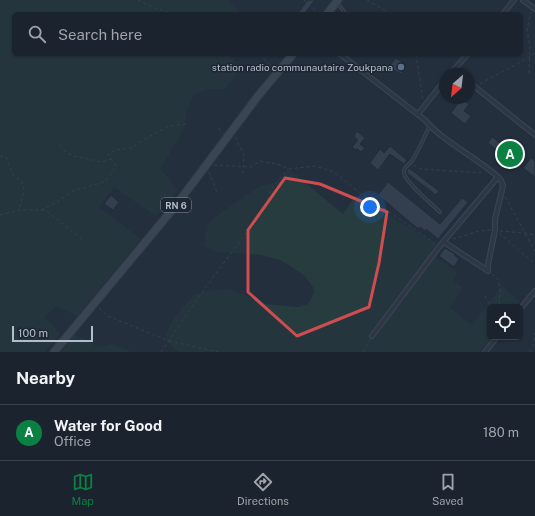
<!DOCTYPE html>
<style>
body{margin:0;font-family:"Public Sans",sans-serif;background:#242b36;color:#f1f3f6}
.controls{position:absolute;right:12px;bottom:12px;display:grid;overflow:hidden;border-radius:6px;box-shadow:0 1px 3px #0004}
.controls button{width:36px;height:36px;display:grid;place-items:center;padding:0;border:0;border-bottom:1px solid #39404a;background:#1b232e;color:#f1f3f6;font:20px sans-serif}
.compass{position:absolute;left:439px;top:68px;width:36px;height:36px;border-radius:50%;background:#1b232e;box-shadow:0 1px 3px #0004;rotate:208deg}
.scale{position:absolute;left:12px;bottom:10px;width:81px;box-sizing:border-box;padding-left:4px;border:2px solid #b4bcc9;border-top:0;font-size:11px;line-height:14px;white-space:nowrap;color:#b4bcc9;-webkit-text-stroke:3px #1d2633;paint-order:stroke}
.you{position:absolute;left:370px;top:207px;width:14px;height:14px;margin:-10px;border:3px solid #fff;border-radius:50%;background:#1a73e8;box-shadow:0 0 0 6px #1a73e833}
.badge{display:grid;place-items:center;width:26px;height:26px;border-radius:50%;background:#0b8043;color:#fff;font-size:13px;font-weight:700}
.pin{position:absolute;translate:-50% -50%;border:2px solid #fff;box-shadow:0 1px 4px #0006}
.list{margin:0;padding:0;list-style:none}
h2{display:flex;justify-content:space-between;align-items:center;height:52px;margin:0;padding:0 16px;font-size:17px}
h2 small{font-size:13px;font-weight:400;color:#a0a4aa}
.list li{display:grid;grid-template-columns:26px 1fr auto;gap:12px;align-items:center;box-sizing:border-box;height:56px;padding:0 16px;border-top:1px solid #39404a}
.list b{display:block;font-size:15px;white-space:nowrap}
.list p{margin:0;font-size:13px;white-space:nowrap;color:#a0a4aa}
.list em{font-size:13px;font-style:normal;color:#a0a4aa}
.icon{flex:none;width:22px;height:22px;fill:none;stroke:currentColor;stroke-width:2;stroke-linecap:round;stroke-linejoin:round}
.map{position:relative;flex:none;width:535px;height:352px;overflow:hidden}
.search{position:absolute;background:#1b232e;box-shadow:0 1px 3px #0004;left:12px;right:12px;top:12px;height:44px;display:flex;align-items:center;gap:10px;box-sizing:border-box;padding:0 14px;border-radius:6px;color:#a0a4aa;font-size:15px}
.sheet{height:108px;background:#1b232e}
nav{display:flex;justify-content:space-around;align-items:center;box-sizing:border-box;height:56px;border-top:1px solid #39404a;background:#1b232e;font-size:11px;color:#a0a4aa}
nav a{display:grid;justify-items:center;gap:2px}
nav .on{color:#0b8043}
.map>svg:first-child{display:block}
.green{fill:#263c3f}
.building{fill:#455162;stroke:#1f2835}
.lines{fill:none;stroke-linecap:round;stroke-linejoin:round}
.service-casing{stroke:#565f6c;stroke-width:4}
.minor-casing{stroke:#565f6c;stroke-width:6}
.primary-casing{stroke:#414a57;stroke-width:9}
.path{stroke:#44595c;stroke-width:1;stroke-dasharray:3 3;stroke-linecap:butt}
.service{stroke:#38414e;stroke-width:2}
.minor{stroke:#38414e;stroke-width:4}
.primary{stroke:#56606e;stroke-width:7}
.marked{fill:none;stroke:#ce4d50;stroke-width:3;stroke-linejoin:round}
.service-dot{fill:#5c6f8a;stroke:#1d2633;stroke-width:1.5}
.labels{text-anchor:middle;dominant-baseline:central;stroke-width:3;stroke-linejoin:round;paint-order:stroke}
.shield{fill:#1d2633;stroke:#878f9c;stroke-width:1}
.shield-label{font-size:9px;font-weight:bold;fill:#b4bcc9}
.poi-label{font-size:10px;fill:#b4bcc9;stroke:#1d2633;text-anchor:end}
</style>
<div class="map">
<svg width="535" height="352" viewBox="0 0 535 352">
<rect width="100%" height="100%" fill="#242f3e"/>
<g class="green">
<polygon points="0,0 228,0 240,12 239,14 14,14 14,54 227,54 233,59 237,74 225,89 207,89 194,94 187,110 183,131 160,169 178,190 156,216 114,187 99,207 141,239 77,316 56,306 45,317 60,334 45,352 0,352"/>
<polygon points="289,169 343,214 356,195 436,244 430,253 457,272 453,281 463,288 450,308 472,325 502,286 520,301 515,307 490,307 490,337 492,337 481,352 178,352 168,343 166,333 175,316 194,295 208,291 229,289 243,294 266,304 297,307 307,305 310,301 314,292 313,287 304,275 280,260 261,255 218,252 204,246 208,224 222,212 260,186 277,182"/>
<polygon points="74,334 98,347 112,344 132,352 61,352"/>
</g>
<g class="building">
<polygon points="308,0 315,0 304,14 297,14"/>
<polygon points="396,58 407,66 401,74 389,67"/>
<polygon points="461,99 469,104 464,111 471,116 465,124 451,113"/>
<polygon points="357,131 365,138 360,144 365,148 361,152 357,149 356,150 352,147 358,140 354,136"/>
<polygon points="492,137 503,145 498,151 488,143"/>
<polygon points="390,146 407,160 404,164 390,154 378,170 370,163 380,149 384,153"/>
<polygon points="531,158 535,161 535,177 523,168"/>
<polygon points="409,168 439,191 436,195 407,173 407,170"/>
<polygon points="388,182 440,224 462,198 468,202 438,239 426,229 425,231 420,227 419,229 411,223 378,195"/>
<polygon points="111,195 119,202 113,210 104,204"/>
<polygon points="445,248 455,254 454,255 459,259 454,267 439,256"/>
</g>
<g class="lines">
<g class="service-casing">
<g id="service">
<polyline points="338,4 346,14"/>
<path d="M430 125C424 138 419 150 412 161 409 165 404 167 404 171 402 180 432 204 440 212"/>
</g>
</g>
<g class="minor-casing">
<g id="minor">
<polyline points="523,0 535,9"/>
<polyline points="503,14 514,0"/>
<path d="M340 54 425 120C442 141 476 157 498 177L439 247 372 336"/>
<polyline points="454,70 459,74"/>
<polyline points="450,74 468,54"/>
<polyline points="469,82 535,135"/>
<polyline points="418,114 445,80"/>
<polyline points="444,242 488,271"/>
<polyline points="488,271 488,265 495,230 495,219 503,186 501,180 498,177"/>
<polyline points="520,309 535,291"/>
<polyline points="485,352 497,337"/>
</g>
</g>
<g class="primary-casing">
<g id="primary">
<polyline points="327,14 338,0"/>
<polyline points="54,352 177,204 258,96 293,54"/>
</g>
</g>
<g class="path">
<polyline points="138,0 157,9 176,14"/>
<polyline points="304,0 319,14"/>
<polyline points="367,0 391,14"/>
<polyline points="259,54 273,68"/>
<polyline points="416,54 423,100"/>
<polyline points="529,73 530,46 527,30 531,12"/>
<path d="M480 84C498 73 518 65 535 53"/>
<polyline points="219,128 222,134"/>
<polyline points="235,137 244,155 243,173"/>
<polyline points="60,145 65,151 73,156 102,162 111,159"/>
<polyline points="0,156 6,157 13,175 22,182 24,190 19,210"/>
<polyline points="214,165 251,167 260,161 281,165 288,169 315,166 334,172 361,194 379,205 436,244"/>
<polyline points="414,165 420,169 485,173"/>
<polyline points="209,172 217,192"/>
<polyline points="505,197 535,251"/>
<polyline points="41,210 57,202 73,191 104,182 109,177 116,166 108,154 116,150 131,148 145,139 169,126 186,124"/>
<polyline points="0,215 19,210 45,210 82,239"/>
<polyline points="500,231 524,233 535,235"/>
<polyline points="499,233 535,264"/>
<polyline points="453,239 479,231 491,230"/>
<polyline points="492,274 498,279 500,288 499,307"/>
<polyline points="485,296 489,303 500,307"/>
<polyline points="99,308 108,316 169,341 218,352"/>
<polyline points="161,352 203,291 255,221 268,199 272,188 288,169"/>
<polyline points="363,352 370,340"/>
<polyline points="530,352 534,343 535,333"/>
</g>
<use href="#service" class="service"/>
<use href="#minor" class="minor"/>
<use href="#primary" class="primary"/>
</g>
<path d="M0 0H535V352H0ZM285 178 320 184 387 212 379 263 369 307 297 336 248 292V230Z" fill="#242f3e" fill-opacity=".55" fill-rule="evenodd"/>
<path class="marked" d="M285 178 320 184 387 212 379 263 369 307 297 336 248 292V230Z"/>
<circle class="service-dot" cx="401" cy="67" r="4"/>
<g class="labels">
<rect class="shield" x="161" y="198" width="30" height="14" rx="3"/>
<g class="shield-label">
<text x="176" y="205">RN 6</text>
</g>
<g class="poi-label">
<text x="393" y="67">station radio communautaire Zoukpana</text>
</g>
</g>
</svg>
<div class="controls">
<button><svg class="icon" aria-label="locate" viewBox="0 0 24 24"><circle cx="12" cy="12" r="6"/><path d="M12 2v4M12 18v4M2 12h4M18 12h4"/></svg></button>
</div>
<svg class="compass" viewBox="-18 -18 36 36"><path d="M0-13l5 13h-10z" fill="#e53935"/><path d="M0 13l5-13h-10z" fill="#a0a4aa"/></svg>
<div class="scale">100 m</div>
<div class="you"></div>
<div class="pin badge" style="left:510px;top:154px">A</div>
<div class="search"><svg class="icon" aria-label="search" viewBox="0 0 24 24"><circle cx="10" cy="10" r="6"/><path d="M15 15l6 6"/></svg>Search here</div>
</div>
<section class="sheet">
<h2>Nearby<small></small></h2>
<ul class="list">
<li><span class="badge">A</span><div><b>Water for Good</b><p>Office</p></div><em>180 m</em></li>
</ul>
</section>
<nav>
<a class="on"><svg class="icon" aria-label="map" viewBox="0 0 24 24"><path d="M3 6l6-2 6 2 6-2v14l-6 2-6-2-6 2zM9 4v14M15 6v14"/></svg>Map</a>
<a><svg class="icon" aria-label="directions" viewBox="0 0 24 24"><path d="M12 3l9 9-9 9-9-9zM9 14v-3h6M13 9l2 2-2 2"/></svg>Directions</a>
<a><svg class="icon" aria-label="saved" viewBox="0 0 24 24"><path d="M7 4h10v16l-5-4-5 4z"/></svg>Saved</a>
</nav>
